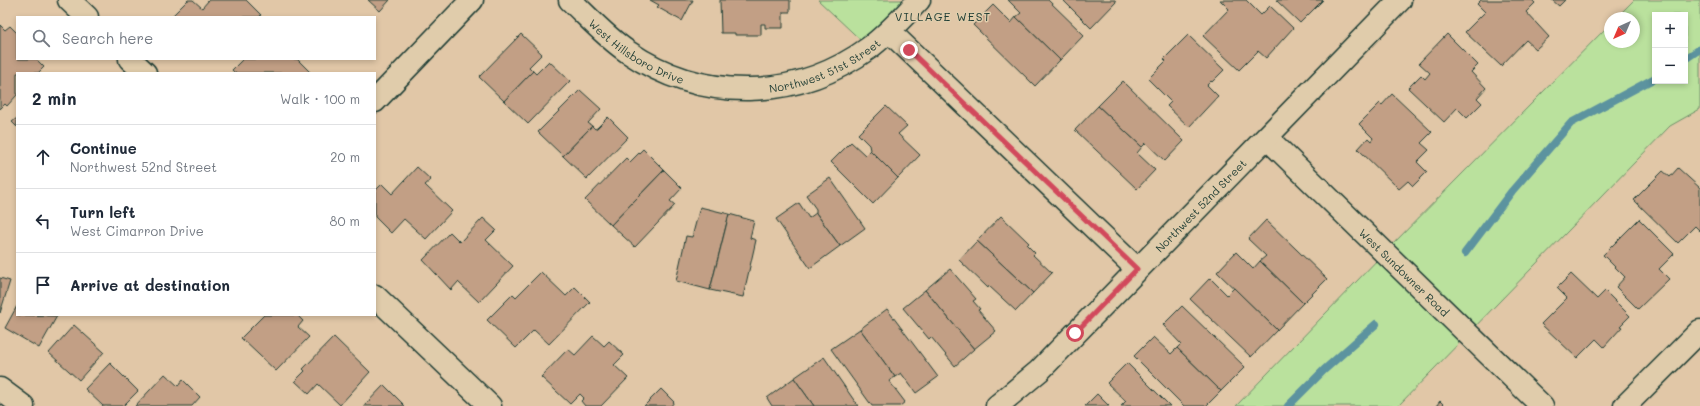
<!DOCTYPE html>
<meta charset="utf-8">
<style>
body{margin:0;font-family:Mali,sans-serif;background:#f2f2f3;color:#1f2937}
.controls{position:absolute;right:12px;top:12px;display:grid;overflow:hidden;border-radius:0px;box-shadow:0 2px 6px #0003}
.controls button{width:36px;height:36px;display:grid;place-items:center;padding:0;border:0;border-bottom:1px solid #e0e1e3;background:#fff;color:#1f2937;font:20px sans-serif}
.compass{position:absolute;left:1604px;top:12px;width:36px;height:36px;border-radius:50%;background:#fff;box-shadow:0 2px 6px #0003;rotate:224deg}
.stop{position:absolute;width:12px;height:12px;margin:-9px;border:3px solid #d1495b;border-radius:50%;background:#fff}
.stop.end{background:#d1495b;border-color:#fff;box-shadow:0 1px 4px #0008}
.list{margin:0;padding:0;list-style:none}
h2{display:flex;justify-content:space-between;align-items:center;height:52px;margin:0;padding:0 16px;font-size:17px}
h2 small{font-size:13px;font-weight:400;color:#747a83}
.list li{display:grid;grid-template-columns:26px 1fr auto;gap:12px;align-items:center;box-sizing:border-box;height:64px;padding:0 16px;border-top:1px solid #e0e1e3}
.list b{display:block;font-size:15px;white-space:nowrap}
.list p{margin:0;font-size:13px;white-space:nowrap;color:#747a83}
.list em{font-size:13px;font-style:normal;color:#747a83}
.icon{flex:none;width:22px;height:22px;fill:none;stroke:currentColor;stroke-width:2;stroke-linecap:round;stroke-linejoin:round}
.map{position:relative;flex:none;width:1700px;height:406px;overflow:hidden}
.search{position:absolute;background:#fff;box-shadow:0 2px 6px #0003;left:16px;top:16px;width:360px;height:44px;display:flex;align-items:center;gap:10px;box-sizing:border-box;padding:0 14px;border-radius:0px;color:#747a83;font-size:15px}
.panel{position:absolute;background:#fff;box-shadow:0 2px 6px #0003;left:16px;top:72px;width:360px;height:244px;border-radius:0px}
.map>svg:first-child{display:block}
.green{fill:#bae19d;stroke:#6c8f68;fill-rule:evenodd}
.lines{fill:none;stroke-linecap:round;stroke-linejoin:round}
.stream{stroke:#5c939f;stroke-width:8}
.building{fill:#c29f85;stroke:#1f3d34}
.minor-casing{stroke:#1f3d34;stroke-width:25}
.minor{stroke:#e0ccab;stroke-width:22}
.route{stroke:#d1495b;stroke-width:5}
.labels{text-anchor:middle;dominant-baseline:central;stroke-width:3;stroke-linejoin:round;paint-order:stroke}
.street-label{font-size:11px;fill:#1f3d34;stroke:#e0ccab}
.neighbourhood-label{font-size:12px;letter-spacing:1px;fill:#1f3d34;stroke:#e0ccab}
</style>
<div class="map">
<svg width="1700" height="406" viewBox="0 0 1700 406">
<rect width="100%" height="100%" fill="#e1c7a7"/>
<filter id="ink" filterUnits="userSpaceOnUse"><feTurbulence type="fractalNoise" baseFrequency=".025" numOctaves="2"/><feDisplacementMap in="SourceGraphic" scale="8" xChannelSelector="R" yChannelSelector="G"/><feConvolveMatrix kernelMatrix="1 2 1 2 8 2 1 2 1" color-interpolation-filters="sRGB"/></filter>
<g filter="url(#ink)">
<g class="green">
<polygon points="818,0 907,0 869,48"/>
<path d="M1634 0H1700V109L1670 126 1398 406H1236L1384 253 1610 24V42H1634V18H1616ZM1655 15H1685V81H1655Z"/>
</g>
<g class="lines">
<g class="stream">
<polyline points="1685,59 1700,49"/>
<polyline points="1465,253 1512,191 1571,123 1655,78"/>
<polyline points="1288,406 1324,370 1376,324"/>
</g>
</g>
<g class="building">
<polygon points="188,0 193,0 202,8 209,0 246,0 261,15 259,17 171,17"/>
<polygon points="368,0 390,0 380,11"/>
<polygon points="650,0 693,0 682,21 657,7 659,5"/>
<polygon points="720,0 790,0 790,12 783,12 783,28 765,28 765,24 761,24 761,35 735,35 735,33 721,33"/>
<polygon points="1008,0 1048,0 1084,35 1060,60 1016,17 1021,13"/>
<polygon points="1063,0 1115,0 1116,2 1091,28"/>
<polygon points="1220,0 1246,0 1261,15 1270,6 1293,28 1266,58 1258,51 1239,70 1203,36 1229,9"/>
<polygon points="1276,0 1323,0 1300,23"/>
<polygon points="1481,0 1532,0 1535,3 1526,12 1549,37 1536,49 1526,40 1501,66 1465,32 1485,12 1477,4"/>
<polygon points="1552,0 1565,0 1559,6"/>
<polygon points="993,5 1011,23 1016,17 1060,60 1035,86 973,25"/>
<polygon points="0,25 5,30 10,26 17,33 17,59 39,59 37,60 44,67 38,73 17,73 17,95 7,106 5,104 0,109"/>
<polygon points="521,34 542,54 529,67 533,71 504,101 479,77"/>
<polygon points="1447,34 1478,65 1471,72 1486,88 1477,98 1482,103 1467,118 1457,108 1444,122 1408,88 1421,75 1425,79 1430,73 1419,63"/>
<polygon points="1188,35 1224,70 1212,82 1211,81 1207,85 1218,96 1189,127 1167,106 1171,102 1148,79 1166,61 1164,59"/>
<polygon points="243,59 297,59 311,73 235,73 232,70"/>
<polygon points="549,61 570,81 528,124 504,101 533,71 536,74"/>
<polygon points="1123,81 1184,141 1165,161 1146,143 1142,147 1098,106"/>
<polygon points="580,90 601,109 588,123 592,126 563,156 538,132"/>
<polygon points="1392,94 1432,132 1421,143 1429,150 1417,162 1427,172 1413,186 1408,181 1399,189 1358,149 1368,138 1371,141 1373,138 1359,124 1380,103 1382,105"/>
<polygon points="886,106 907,126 898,134 920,155 898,178 870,150 869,145 858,134"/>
<polygon points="1098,106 1142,147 1137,153 1155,170 1137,189 1075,130"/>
<polygon points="608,117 628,137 587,179 563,156 592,126 595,129 597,128"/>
<polygon points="17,118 17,127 12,122"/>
<polygon points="851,142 865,155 870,150 898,178 873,204 831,162"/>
<polygon points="643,149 664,170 611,225 585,200 626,158 630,162"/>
<polygon points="417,167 431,180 425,185 452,211 426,239 404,219 391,233 375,217 375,191 382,184 392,194"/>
<polygon points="1678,168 1700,188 1700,231 1695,226 1678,243 1634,200 1663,171 1670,177"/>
<polygon points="664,170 682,188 670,201 675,205 635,247 611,225"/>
<polygon points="830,178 865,228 840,246 816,213 816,209 806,195"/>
<polygon points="799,203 809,218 816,213 840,246 810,268 776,219"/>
<polygon points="700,207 729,214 710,290 676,281 686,236 692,237"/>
<polygon points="729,214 754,221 750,238 756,240 743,297 710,290"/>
<polygon points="1001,216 1029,243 1027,245 1035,253 1033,255 1052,273 1033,293 977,241"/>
<polygon points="483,218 496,230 486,240 513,266 479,302 458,282 451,290 423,260 450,232 460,242"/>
<polygon points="1639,219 1674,254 1659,269 1669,279 1638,309 1616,287 1625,277 1603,255"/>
<polygon points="1266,220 1327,279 1303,303 1260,261 1266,256 1248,239"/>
<polygon points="977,241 1033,293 1016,311 989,286 988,288 959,260"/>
<polygon points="1236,252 1253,269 1260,261 1303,303 1277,330 1217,272"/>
<polygon points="950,269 976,299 973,301 980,309 978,310 996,331 974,349 925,290"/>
<polygon points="541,272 566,296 575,287 590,302 549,344 534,330 516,348 487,320 513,294 516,297"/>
<polygon points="1571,274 1597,299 1605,291 1630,316 1620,326 1622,327 1604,347 1596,339 1577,358 1541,324 1567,298 1557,288"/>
<polygon points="0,278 10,281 0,313"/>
<polygon points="1210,278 1227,295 1234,288 1277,330 1251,357 1190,299"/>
<polygon points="925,290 974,349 955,366 931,337 929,339 903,308"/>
<polygon points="17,306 17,315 57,316 39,348 5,328"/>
<polygon points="1182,306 1245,367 1221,391 1177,348 1181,344 1163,325"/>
<polygon points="887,309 938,377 916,393 901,373 895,377 860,329"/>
<polygon points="264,315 297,315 303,321 298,327 309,337 276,371 241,338"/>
<polygon points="74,325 104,352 79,380 49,353"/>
<polygon points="860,329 895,377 889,381 905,402 900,406 872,406 831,349"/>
<polygon points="593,336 604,346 609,341 624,355 614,365 628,378 601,406 585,406 581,401 584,398 580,394 570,404 541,377 568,349 575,355"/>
<polygon points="334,337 370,372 340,405 318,384 309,394 295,381 305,371 303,369"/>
<polygon points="1153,337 1171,354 1177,348 1221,391 1206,406 1184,406 1134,356"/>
<polygon points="824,357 858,406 814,406 794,378"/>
<polygon points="110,363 138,391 123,406 103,406 85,389"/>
<polygon points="1127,363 1170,406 1121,406 1126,401 1107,383"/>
<polygon points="165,374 178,386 183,380 200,397 192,406 135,406"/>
<polygon points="794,378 814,406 772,406 767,398"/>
<polygon points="384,385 405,406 364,406"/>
<polygon points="661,389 674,402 671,406 644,406"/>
<polygon points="1097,394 1109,406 1085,406"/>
<polygon points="1440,401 1445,406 1436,406"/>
</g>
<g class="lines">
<g class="minor-casing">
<g id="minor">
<polyline points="69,0 87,17"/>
<path id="s1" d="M570 0C589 18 607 38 628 52 703 103 796 101 869 48 887 35 903 17 919 0"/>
<polyline points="889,31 1137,269"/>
<polyline points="130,59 145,73"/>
<polyline points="375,101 472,0"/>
<path id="s2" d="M1267 138 1542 406"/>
<polyline points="375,296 490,406"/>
<polyline points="0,389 23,406"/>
<path id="s3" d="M997 406 1039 371 1400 0"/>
<polyline points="1625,406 1700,331"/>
</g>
</g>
<use href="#minor" class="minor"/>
</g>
</g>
<g class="lines" filter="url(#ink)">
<polyline class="route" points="909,50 1137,269 1075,333"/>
</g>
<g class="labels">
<g class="street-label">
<text stroke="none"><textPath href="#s1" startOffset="85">West Hillsboro Drive</textPath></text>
<text stroke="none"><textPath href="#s1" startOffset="287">Northwest 51st Street</textPath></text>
<text stroke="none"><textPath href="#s3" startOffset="286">Northwest 52nd Street</textPath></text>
<text stroke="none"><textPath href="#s2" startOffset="192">West Sundowner Road</textPath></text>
</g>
<g class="neighbourhood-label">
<text x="943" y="16">VILLAGE WEST</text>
</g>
</g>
</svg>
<div class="controls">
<button>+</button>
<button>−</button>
</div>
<svg class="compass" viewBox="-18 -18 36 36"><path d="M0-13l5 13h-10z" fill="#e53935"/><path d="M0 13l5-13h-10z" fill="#747a83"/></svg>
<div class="stop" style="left:1075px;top:333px"></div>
<div class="stop end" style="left:909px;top:50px"></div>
<div class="search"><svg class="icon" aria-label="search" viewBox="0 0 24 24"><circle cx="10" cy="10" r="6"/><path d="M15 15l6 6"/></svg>Search here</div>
<section class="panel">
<h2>2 min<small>Walk · 100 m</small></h2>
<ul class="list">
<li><svg class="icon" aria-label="ahead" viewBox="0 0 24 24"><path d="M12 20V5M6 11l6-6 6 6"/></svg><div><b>Continue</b><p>Northwest 52nd Street</p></div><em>20 m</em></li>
<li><svg class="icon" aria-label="left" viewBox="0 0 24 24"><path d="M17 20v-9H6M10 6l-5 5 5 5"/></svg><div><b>Turn left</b><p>West Cimarron Drive</p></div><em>80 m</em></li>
<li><svg class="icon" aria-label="arrive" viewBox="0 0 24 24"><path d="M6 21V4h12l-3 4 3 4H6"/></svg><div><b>Arrive at destination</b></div></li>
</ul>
</section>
</div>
